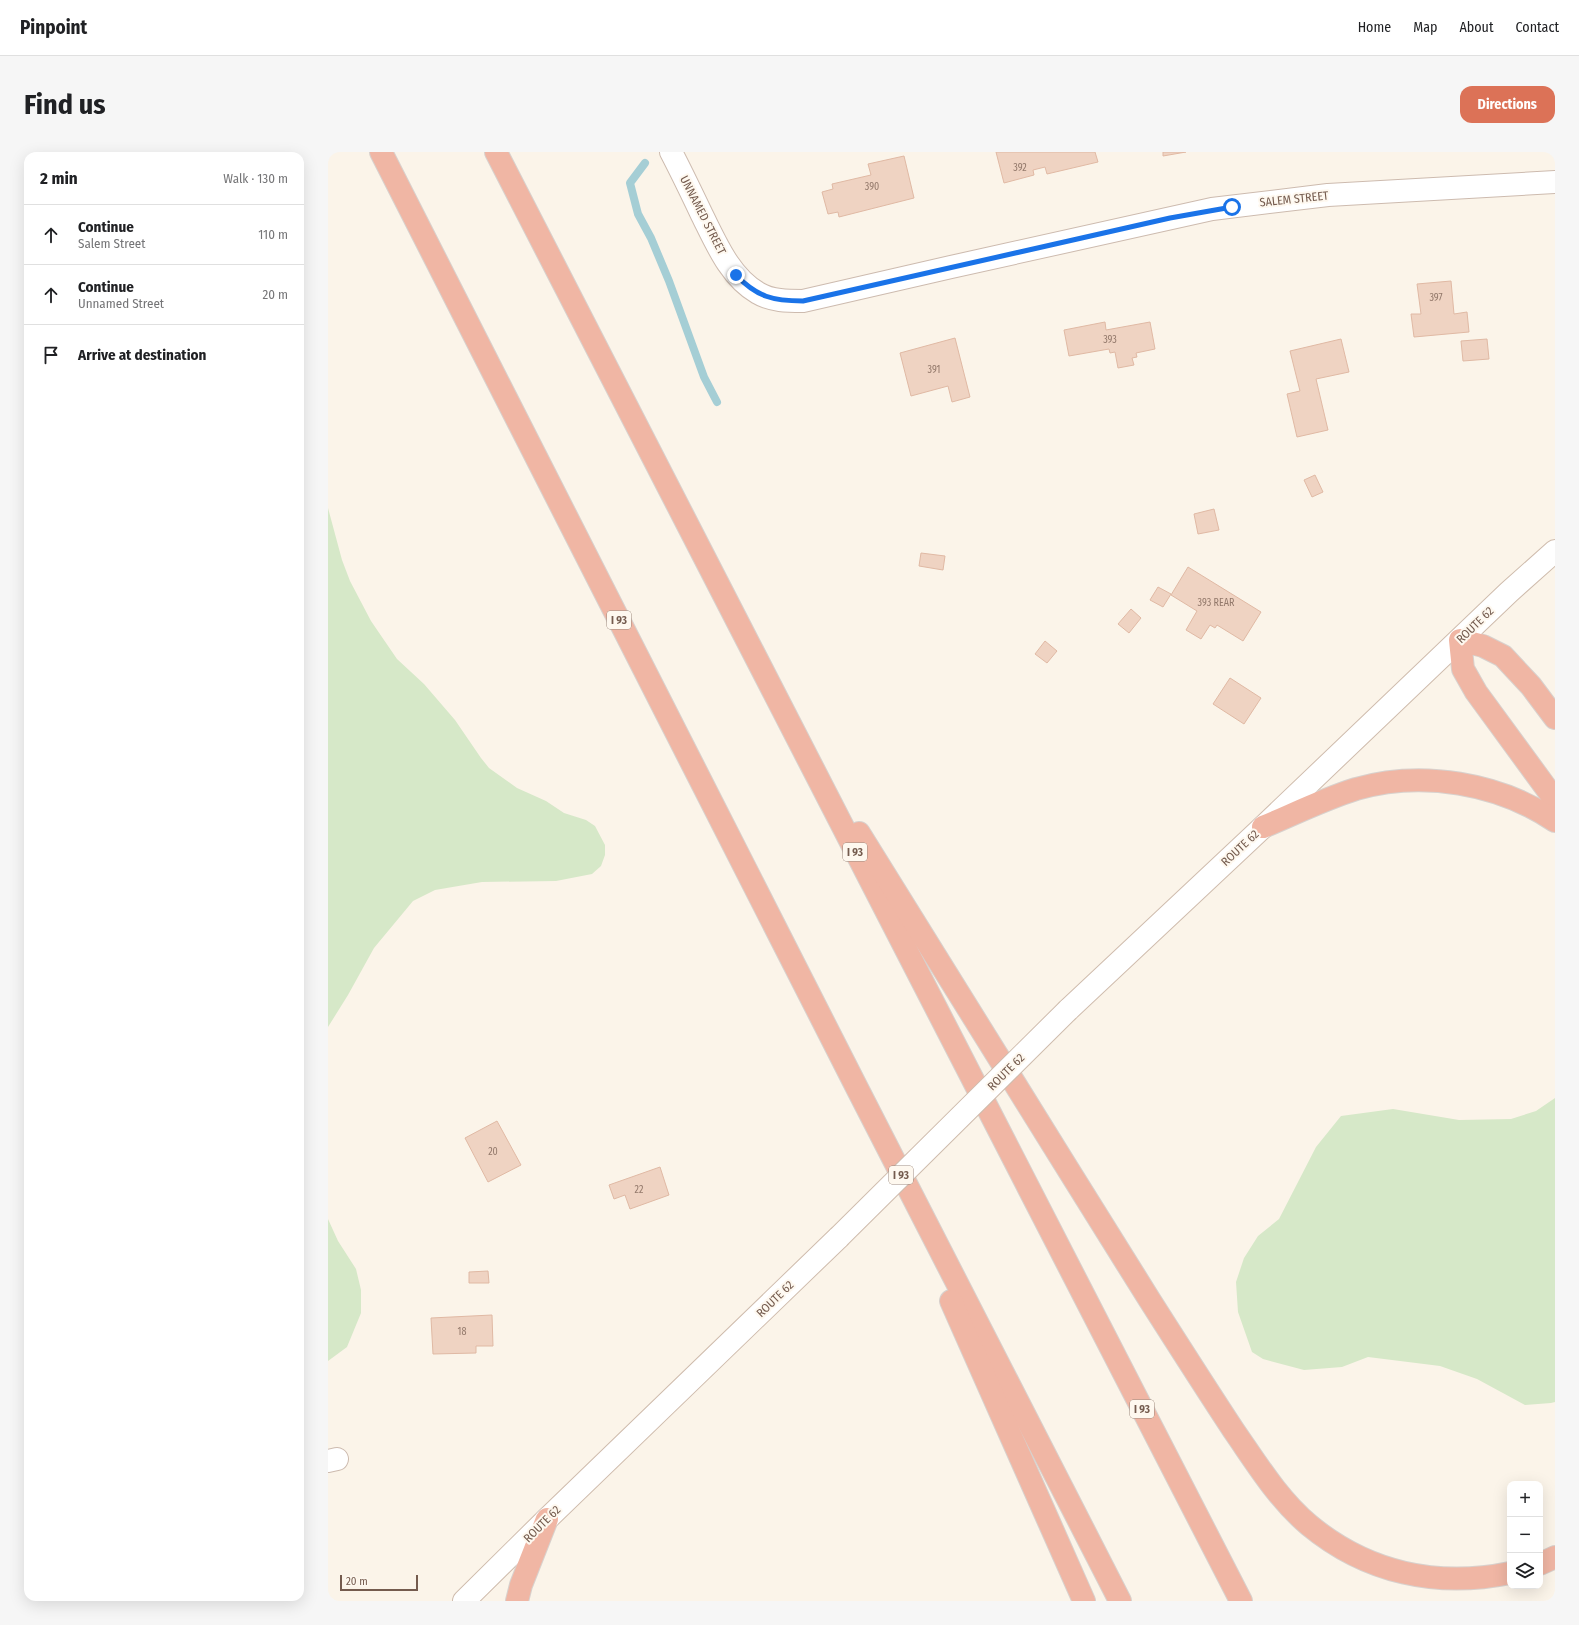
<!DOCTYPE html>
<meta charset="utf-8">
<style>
body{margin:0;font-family:"Fira Sans Condensed",sans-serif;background:#f6f6f6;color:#202124}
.controls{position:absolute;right:12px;bottom:12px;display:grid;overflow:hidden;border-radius:8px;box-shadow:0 4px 16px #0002}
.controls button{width:36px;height:36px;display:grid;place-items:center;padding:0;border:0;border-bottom:1px solid #e0e0e0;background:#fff;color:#202124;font:20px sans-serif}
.scale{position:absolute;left:12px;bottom:10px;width:78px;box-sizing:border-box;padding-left:4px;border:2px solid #745b4e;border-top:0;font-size:11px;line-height:14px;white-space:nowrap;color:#745b4e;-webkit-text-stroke:3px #fef8ef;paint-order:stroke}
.stop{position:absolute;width:12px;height:12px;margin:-9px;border:3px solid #1a73e8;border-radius:50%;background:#fff}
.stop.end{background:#1a73e8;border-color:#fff;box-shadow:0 1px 4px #0008}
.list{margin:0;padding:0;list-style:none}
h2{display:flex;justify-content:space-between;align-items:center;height:52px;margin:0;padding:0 16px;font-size:17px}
h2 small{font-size:13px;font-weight:400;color:#757577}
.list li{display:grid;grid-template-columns:26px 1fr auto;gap:12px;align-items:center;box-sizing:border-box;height:60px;padding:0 16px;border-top:1px solid #e0e0e0}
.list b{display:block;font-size:15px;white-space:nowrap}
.list p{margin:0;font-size:13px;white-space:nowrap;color:#757577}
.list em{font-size:13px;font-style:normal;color:#757577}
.icon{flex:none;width:22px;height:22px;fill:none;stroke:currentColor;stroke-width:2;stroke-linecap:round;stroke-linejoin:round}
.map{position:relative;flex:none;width:1227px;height:1449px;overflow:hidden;border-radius:12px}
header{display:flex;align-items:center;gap:24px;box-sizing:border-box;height:56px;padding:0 20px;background:#fff;border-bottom:1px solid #e0e0e0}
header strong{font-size:19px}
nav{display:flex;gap:22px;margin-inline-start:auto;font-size:14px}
.intro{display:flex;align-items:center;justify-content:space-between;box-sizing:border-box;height:96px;padding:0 24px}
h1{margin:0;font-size:28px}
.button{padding:10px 18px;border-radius:12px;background:#dc7257;color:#fff;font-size:14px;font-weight:700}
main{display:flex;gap:24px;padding:0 24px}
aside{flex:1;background:#fff;border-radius:12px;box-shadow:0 4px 16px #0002}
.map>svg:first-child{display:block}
.green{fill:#d6e8c8}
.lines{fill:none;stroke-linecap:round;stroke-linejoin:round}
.stream{stroke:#a5ced5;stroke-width:8}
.building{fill:#efd3c2;stroke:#e0b9a4}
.minor-casing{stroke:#cdbbaf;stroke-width:24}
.secondary-casing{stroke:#cfbcad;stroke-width:24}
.motorway-casing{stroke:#d8d1cd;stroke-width:24}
.minor{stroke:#fff;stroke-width:22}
.secondary{stroke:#fff;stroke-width:22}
.motorway{stroke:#f0b6a4;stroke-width:22}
.secondary-bridge-casing{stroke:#cfbcad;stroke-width:24;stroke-linecap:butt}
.secondary-bridge{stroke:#fff;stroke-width:22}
.route{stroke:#1a73e8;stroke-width:5}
.labels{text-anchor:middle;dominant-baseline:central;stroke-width:4;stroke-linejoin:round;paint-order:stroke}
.number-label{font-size:10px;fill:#93796b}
.shield{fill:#fef8ef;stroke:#9d8a7e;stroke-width:1}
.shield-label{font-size:11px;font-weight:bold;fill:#745b4e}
.street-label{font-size:12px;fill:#745b4e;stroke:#fef8ef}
</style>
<header>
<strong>Pinpoint</strong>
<nav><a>Home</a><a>Map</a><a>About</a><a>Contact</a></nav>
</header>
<div class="intro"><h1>Find us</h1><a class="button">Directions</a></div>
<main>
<aside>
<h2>2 min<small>Walk · 130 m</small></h2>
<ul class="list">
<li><svg class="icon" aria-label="ahead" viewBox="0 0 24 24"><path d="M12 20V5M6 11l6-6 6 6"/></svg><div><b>Continue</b><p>Salem Street</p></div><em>110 m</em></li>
<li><svg class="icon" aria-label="ahead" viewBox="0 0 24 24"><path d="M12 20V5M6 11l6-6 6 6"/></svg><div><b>Continue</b><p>Unnamed Street</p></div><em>20 m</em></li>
<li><svg class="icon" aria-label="arrive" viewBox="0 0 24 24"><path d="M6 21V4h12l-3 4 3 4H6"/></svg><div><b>Arrive at destination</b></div></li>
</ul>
</aside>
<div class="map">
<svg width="1227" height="1449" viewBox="0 0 1227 1449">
<rect width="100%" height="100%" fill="#fbf4e9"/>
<g class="green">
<polygon points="0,356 14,408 22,429 43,469 69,507 96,532 127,568 153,606 161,616 189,636 218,649 236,661 258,668 267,674 277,693 277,703 273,714 264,722 228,729 154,730 107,738 85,749 46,796 20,843 0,875"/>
<polygon points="1227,946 1227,1250 1223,1251 1197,1253 1149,1227 1112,1214 1040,1205 1014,1215 976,1218 935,1207 924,1200 910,1160 908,1130 916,1106 930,1084 951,1067 988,995 1013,964 1065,957 1131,968 1183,967 1208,959"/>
<polygon points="0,1067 10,1089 28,1117 33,1138 33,1161 19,1195 0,1209"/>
</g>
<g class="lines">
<polyline class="stream" points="317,11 302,31 310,62 323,86 341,129 376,225 389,250"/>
</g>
<g class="building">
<polygon points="668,0 767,0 770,10 719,22 717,15 705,18 706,23 676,31"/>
<polygon points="835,0 858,0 835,4"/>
<polygon points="576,4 586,46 511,65 510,60 500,62 494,40 505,37 504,32 543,23 540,12"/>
<polygon points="1123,129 1126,162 1139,160 1141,180 1086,185 1083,162 1093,162 1089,132"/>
<polygon points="777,170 778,178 822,170 827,197 808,201 809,205 804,206 806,213 790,216 787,200 782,201 781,197 741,204 736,178"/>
<polygon points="627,186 642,245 624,250 620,234 583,244 572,201"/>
<polygon points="1013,187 1021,220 988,227 1000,278 969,285 959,242 972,239 962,199"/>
<polygon points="1159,187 1161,207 1135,209 1133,189"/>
<polygon points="987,323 995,340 984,345 976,328"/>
<polygon points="886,357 891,378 870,382 866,362"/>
<polygon points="593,401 617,404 615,418 591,414"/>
<polygon points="860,415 933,460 915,489 889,473 887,476 882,473 873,487 858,478 869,459 843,443"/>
<polygon points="830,435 843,442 835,455 822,448"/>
<polygon points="803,457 813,466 801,481 790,472"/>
<polygon points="717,489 729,499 719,511 707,502"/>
<polygon points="902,526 933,546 916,572 885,552"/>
<polygon points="169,969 193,1013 160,1030 137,986"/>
<polygon points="332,1015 341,1043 302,1057 297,1043 286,1047 281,1033"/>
<polygon points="160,1119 161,1131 141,1131 141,1120"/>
<polygon points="164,1163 165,1194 148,1194 148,1201 105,1202 103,1166"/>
</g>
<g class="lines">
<g class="minor-casing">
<g id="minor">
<path d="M343 0C354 21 364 42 374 63 388 91 402 125 430 141 443 149 460 149 475 149L623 115 884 57 1000 43 1227 30"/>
<polyline points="0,1309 9,1307"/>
</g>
</g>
<g class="secondary-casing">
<g id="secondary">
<polyline points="740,858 935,675 1181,440 1227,399"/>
<polyline points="136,1449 219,1367 511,1085"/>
</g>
</g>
<g class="motorway-casing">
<g id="motorway">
<polyline points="53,0 529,936 792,1449"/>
<polyline points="168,0 913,1449"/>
<polyline points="1227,566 1203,534 1175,504 1155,494 1132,488 1135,517 1148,540 1227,648"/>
<path d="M935 675C966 662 996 647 1028 637 1094 618 1171 631 1227 669"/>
<path d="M531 681C628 837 724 992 821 1147 849 1191 877 1235 906 1279 929 1312 950 1347 981 1373 1039 1421 1109 1436 1182 1421"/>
<polyline points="623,1149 756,1449"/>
<polyline points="1212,1412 1227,1405"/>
<polyline points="189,1449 193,1433 219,1367"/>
</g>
</g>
<use href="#minor" class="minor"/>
<use href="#secondary" class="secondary"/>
<use href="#motorway" class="motorway"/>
<g class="secondary-bridge-casing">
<polyline id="secondary-bridge" points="511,1085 740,858"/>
</g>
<use href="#secondary-bridge" class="secondary-bridge"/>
</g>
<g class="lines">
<path class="route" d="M408 123C429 145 445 149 475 149L842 66 904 55"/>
</g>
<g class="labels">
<g class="number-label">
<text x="692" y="16">392</text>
<text x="544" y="35">390</text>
<text x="1108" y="146">397</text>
<text x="782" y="188">393</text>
<text x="606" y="218">391</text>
<text x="888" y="451">393 REAR</text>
<text x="165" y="1000">20</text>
<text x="311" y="1038">22</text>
<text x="134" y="1180">18</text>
</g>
<g class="shield">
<rect x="279" y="459" width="24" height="18" rx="3"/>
<rect x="515" y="691" width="24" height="18" rx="3"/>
<rect x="561" y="1014" width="24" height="18" rx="3"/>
<rect x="802" y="1248" width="24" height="18" rx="3"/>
</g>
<g class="shield-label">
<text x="291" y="468">I 93</text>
<text x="527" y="700">I 93</text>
<text x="573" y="1023">I 93</text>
<text x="814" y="1257">I 93</text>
</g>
<g class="street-label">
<text transform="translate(966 47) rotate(-6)">SALEM STREET</text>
<text transform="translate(375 63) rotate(63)">UNNAMED STREET</text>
<text transform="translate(1147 473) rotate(-44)">ROUTE 62</text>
<text transform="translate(912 696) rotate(-43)">ROUTE 62</text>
<text transform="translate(678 920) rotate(-45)">ROUTE 62</text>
<text transform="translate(447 1147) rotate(-44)">ROUTE 62</text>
<text transform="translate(214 1372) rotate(-45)">ROUTE 62</text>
</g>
</g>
</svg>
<div class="controls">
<button>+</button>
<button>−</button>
<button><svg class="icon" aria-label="layers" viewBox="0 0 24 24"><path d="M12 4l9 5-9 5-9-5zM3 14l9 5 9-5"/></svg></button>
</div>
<div class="scale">20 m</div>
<div class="stop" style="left:904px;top:55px"></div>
<div class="stop end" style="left:408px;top:123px"></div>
</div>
</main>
